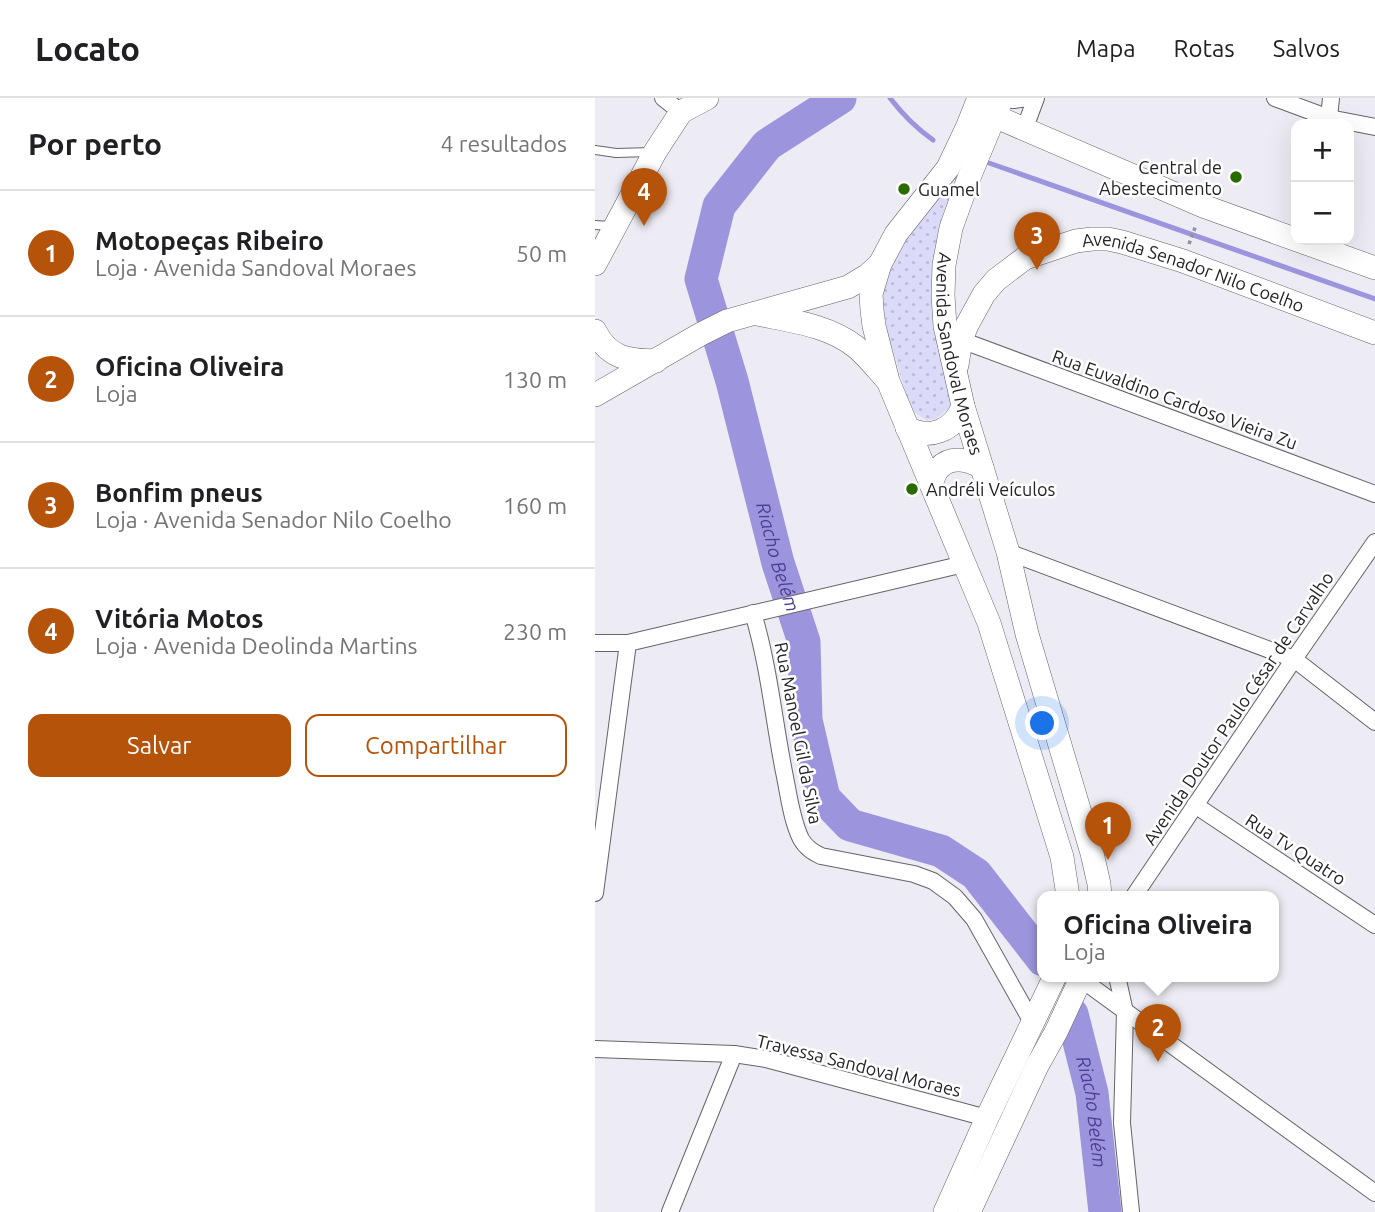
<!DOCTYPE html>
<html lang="pt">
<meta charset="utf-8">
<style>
body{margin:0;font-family:Ubuntu,sans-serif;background:#f6f6f6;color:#202124}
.controls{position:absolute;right:21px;top:21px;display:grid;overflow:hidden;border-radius:14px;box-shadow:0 7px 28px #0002}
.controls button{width:63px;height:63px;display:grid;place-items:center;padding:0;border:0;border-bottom:2px solid #e0e0e0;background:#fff;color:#202124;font:35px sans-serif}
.you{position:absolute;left:448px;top:626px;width:24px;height:24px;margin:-18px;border:5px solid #fff;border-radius:50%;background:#1a73e8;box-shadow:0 0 0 10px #1a73e833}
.badge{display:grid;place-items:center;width:46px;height:46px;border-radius:50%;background:#b45309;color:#fff;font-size:23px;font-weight:700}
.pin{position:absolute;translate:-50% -58px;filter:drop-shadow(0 2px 4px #0008)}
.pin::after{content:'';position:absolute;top:37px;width:24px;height:21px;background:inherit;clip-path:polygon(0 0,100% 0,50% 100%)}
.popup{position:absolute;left:442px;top:793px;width:242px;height:91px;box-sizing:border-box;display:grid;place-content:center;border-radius:14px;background:#fff;filter:drop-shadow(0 2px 5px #0005);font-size:23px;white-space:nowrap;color:#757577}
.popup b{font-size:26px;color:#202124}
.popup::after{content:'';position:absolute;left:50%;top:100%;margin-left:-14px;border:14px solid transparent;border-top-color:#fff}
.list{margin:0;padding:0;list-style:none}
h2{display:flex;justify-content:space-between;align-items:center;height:91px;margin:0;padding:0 28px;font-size:30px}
h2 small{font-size:23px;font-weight:400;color:#757577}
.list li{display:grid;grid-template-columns:46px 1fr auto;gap:21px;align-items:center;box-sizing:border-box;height:126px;padding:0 28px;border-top:2px solid #e0e0e0}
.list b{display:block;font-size:26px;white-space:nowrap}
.list p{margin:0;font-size:23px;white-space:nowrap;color:#757577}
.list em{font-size:23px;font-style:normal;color:#757577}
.actions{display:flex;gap:14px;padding:21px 28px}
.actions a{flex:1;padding:16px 0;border:2px solid #b45309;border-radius:14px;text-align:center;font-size:24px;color:#b45309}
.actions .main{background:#b45309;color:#fff}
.map{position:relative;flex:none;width:780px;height:1114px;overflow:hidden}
header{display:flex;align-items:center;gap:42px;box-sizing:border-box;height:98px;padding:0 35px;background:#fff;border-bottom:2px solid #e0e0e0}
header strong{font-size:33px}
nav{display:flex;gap:38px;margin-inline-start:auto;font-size:24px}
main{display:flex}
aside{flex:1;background:#fff}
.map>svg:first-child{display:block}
.park{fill:url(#park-dots)}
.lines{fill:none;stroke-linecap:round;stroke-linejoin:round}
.stream{stroke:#9c95de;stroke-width:5}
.river{stroke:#9c95de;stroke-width:33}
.lane-casing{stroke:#64646a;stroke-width:10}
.street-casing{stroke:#64646a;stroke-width:18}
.secondary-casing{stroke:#64646a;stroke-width:24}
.path{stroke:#939297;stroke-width:3.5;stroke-dasharray:3.5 3.5;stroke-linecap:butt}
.lane{stroke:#fff;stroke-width:8}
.street{stroke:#fff;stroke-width:16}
.secondary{stroke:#fff;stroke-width:23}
.poi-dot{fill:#2a6b00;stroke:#fff;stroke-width:2.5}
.labels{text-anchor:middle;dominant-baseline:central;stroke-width:5;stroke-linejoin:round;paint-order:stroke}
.poi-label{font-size:18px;fill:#242326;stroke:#fff;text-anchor:start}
.street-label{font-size:18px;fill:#242326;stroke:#fff}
.water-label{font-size:19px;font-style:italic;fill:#4d3d93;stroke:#fff}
</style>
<header>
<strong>Locato</strong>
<nav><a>Mapa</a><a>Rotas</a><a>Salvos</a></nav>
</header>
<main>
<aside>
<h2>Por perto<small>4 resultados</small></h2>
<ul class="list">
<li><span class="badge">1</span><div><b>Motopeças Ribeiro</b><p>Loja · Avenida Sandoval Moraes</p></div><em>50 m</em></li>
<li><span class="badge">2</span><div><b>Oficina Oliveira</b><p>Loja</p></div><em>130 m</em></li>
<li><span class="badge">3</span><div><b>Bonfim pneus</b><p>Loja · Avenida Senador Nilo Coelho</p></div><em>160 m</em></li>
<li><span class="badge">4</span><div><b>Vitória Motos</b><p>Loja · Avenida Deolinda Martins</p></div><em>230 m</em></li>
</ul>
<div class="actions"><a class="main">Salvar</a><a>Compartilhar</a></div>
</aside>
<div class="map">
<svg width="780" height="1114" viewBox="0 0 780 1114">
<defs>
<pattern id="park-dots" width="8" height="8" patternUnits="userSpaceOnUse" patternTransform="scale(1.75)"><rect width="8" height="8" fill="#dbdaf8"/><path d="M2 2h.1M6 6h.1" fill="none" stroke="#bcbbd4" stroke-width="1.8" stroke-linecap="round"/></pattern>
</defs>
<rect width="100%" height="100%" fill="#edecf4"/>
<polygon class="park" points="393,0 348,136 356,308 341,321 331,322 316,312 293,236 288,207 290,169"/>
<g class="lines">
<g class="stream">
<path d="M295 0C308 17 321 30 338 42"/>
<polyline points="394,65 780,201"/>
</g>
<g class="river">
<path id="s1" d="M245 0 172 47 124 108 106 181 137 283 183 465 209 544 211 622 229 700 255 727 346 753 381 776 448 862"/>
<path id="s2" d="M477 916 497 995 510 1114"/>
</g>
<g class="lane-casing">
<g id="lane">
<polyline points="0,52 21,55 57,54"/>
<polyline points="0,127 16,128"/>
</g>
</g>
<g class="street-casing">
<g id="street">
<polyline points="68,0 86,14"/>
<polyline points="680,0 734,20 780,29"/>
<polyline points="407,1 419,2 433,0"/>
<polyline points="734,20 736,0"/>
<polyline points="429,32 441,0"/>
<polyline points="366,242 780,396"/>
<polyline points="413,454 699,561 780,624"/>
<path d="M158 515C174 568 179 625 190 679 194 699 197 723 206 741 211 750 218 754 226 758L319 776 338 783 360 799 379 821 437 924"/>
<polyline points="0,545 33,545 369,466"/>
<polyline points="600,707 780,827"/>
<polyline points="0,795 33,545"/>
<polyline points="539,798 699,561 780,444"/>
<polyline points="522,878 530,914 527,1025 536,1114"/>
<polyline points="486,881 780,1095"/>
<polyline points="0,951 139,956 171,961 392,1020"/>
<polyline points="75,1114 139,956"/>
</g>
</g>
<g class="secondary-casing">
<g id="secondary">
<polyline points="384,0 372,30 353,70 301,136 285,166 276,196 277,212 279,228 293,283 394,525 467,759 473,798"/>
<path id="s3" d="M407 0 375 77 356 130 349 167 348 197 350 228 368 308 413 454 432 536 497 755 504 786 505 798"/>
<polyline points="399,18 608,108 780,170"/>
<polyline points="0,166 60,54 86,14 112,0"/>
<path d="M162 216C196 223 233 227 261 249 273 259 282 271 292 282"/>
<path d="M0 233C14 261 33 262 61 263"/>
<path id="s4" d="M362 267 366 242 372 227 389 196 401 182 430 160 481 143 497 141H513L527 144 588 163 780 235"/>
<polyline points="0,297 106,236 132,223 253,189 273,177 285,166"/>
<path d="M312 330C335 342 359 333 368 308"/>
<path d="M336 386C338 381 340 374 344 370 356 357 375 362 387 370"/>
<polyline points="350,1114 392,1020 460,878"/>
<polyline points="374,1114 442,968 461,934 487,878"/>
</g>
</g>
<polyline class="path" points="594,146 601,127"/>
<use href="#lane" class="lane"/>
<use href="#street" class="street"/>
<use href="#secondary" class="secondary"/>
</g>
<g class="poi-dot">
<circle cx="641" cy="79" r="7"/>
<circle cx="309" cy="91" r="7"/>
<circle cx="317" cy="391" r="7"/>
</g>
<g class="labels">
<g class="poi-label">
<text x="627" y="69" text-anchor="end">Central de<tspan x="627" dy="21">Abestecimento</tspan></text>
<text x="323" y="91">Guamel</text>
<text x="331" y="391">Andréli Veículos</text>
</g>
<g class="street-label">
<text stroke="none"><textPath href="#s4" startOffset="308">Avenida Senador Nilo Coelho</textPath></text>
<text stroke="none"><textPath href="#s3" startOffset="268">Avenida Sandoval Moraes</textPath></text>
<text transform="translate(580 301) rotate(20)">Rua Euvaldino Cardoso Vieira Zu</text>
<text transform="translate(643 610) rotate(-56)">Avenida Doutor Paulo César de Carvalho</text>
<text transform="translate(204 635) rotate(79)">Rua Manoel Gil da Silva</text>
<text transform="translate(701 751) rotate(33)">Rua Tv Quatro</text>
<text transform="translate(264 967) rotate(14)">Travessa Sandoval Moraes</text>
</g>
<g class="water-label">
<text stroke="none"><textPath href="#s1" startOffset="528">Riacho Belém</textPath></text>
<text stroke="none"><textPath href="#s2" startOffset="100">Riacho Belém</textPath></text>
</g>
</g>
</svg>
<div class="controls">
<button>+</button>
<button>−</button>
</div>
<div class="you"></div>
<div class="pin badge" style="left:513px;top:762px">1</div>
<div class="pin badge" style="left:563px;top:964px">2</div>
<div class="popup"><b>Oficina Oliveira</b>Loja</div>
<div class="pin badge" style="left:442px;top:172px">3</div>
<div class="pin badge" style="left:49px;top:128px">4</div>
</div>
</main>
